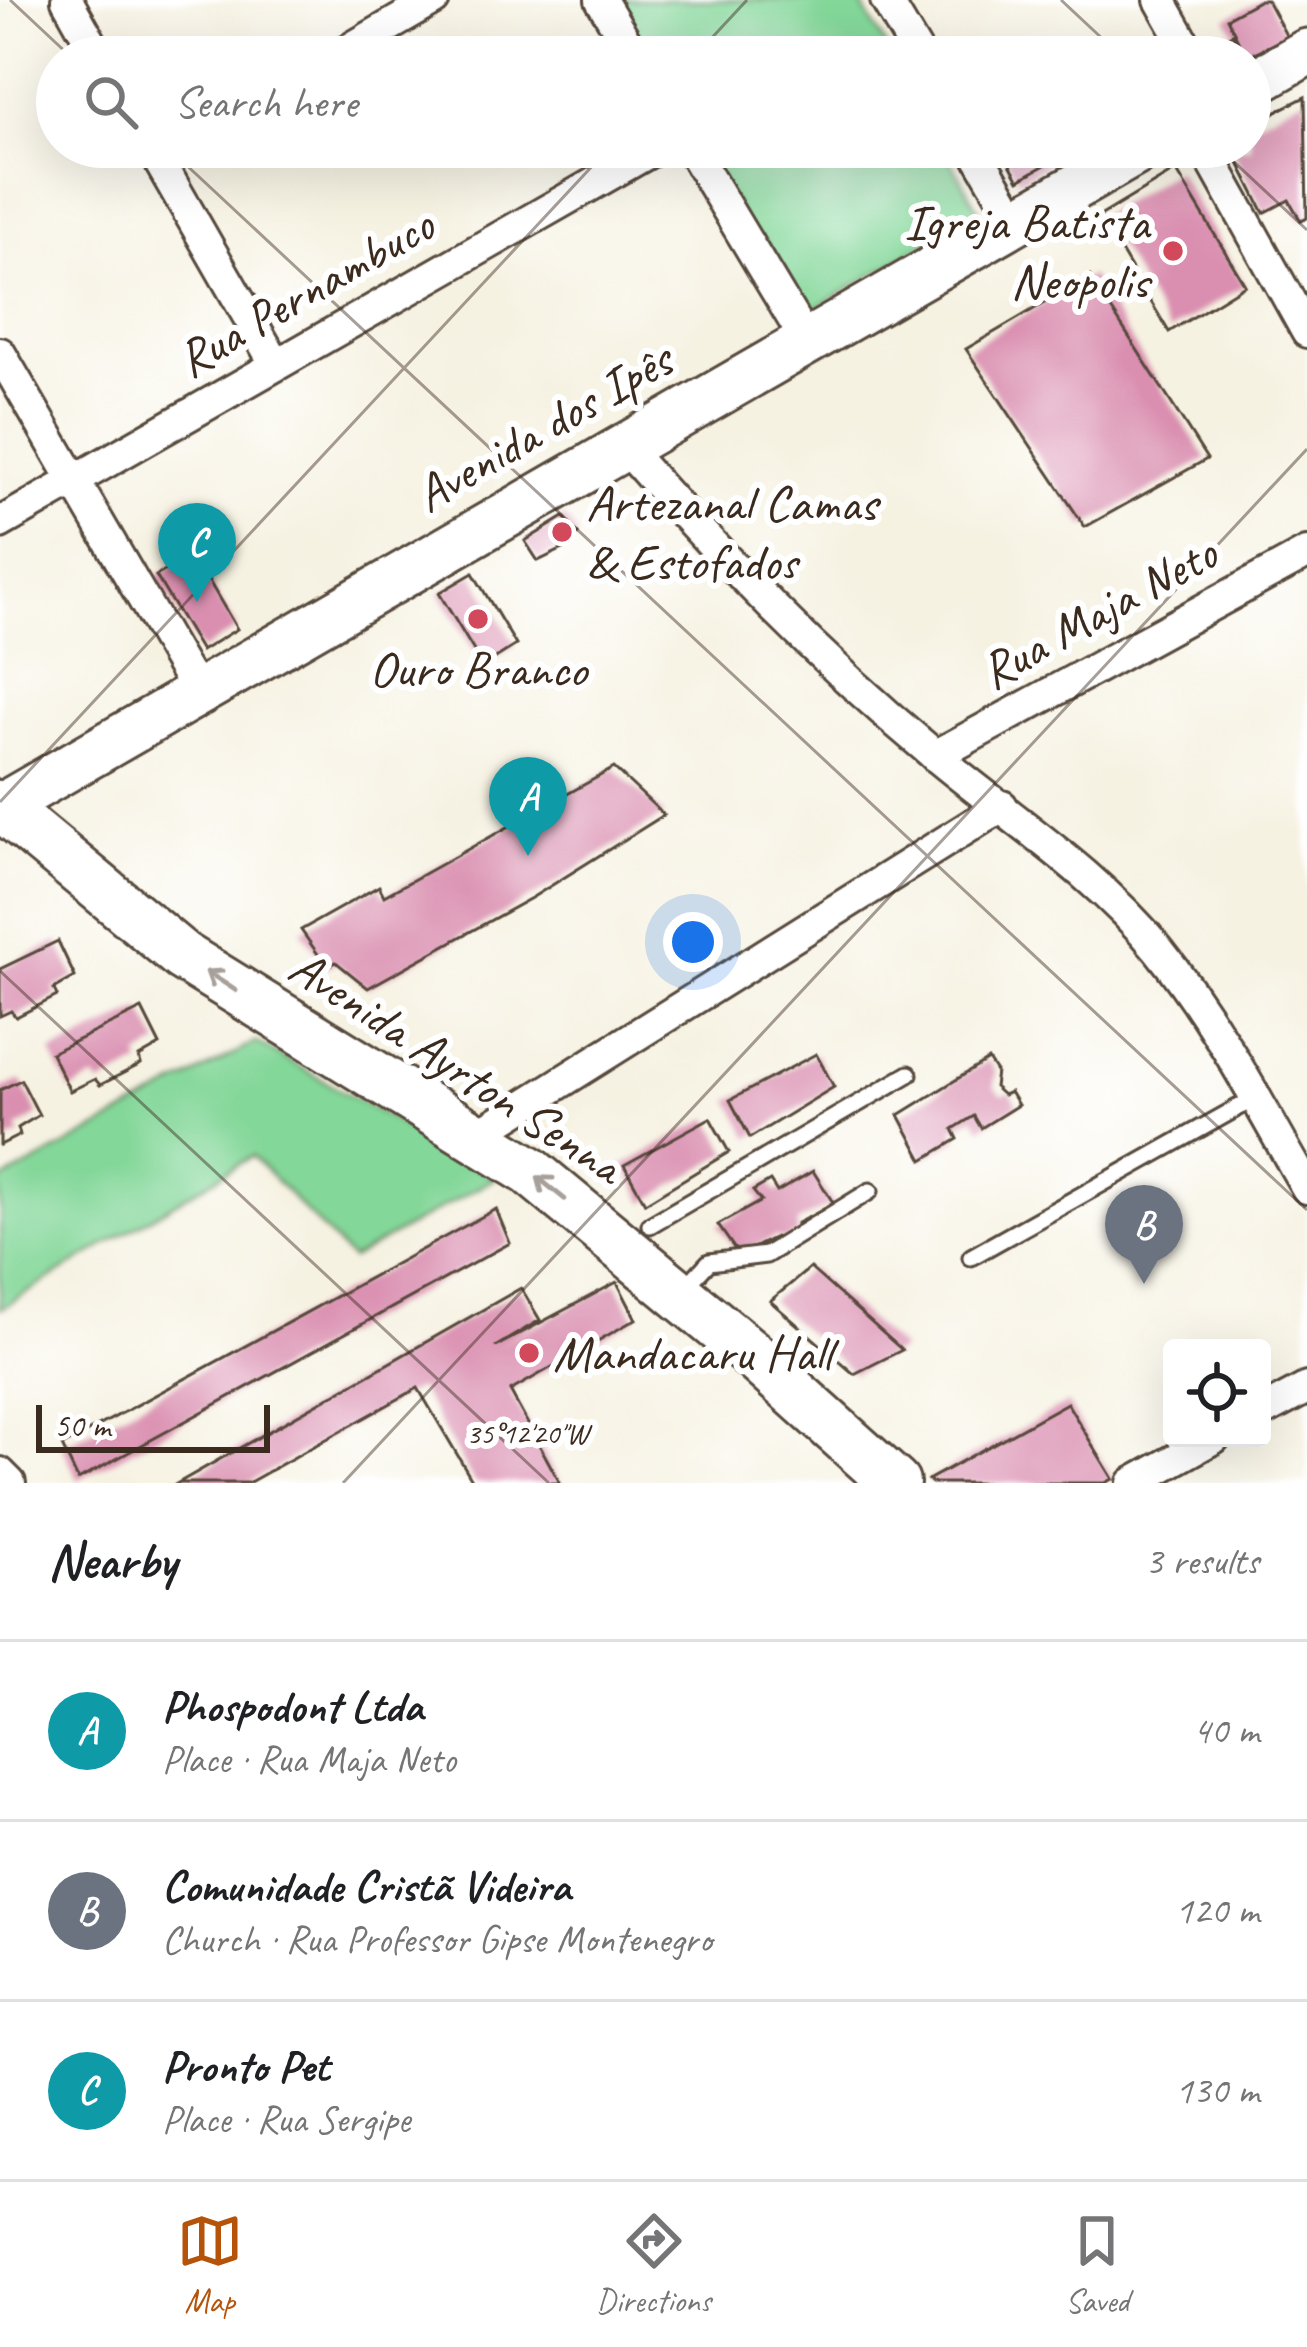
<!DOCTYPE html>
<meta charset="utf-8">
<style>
body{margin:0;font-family:Caveat,sans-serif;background:#f6f6f6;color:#202124}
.controls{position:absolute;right:36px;bottom:36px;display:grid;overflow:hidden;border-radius:12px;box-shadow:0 12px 48px #0002}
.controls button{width:108px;height:108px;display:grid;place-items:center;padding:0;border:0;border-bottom:3px solid #e0e0e0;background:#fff;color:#202124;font:60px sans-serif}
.scale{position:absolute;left:36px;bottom:30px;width:234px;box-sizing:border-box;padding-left:12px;border:6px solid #3b2a1e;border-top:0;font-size:33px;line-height:42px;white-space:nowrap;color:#3b2a1e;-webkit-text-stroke:9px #fff;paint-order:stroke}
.you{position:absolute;left:693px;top:942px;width:42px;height:42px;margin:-30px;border:9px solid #fff;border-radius:50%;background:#1a73e8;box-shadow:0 0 0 18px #1a73e833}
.badge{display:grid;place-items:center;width:78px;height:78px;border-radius:50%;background:#b45309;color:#fff;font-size:39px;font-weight:700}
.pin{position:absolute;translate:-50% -99px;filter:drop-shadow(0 3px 6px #0008)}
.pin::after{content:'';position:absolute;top:63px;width:42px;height:36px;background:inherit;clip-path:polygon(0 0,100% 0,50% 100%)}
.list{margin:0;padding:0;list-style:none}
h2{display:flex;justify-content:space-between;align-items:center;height:156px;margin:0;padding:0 48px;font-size:51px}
h2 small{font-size:39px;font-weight:400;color:#757577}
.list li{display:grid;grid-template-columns:78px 1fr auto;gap:36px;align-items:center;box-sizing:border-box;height:180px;padding:0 48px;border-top:3px solid #e0e0e0}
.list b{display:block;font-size:45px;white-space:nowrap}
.list p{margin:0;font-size:39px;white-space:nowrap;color:#757577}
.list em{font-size:39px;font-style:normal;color:#757577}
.icon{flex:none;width:66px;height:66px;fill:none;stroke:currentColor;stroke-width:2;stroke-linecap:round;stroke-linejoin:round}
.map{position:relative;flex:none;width:1307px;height:1483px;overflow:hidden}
.search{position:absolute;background:#fff;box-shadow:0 12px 48px #0002;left:36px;right:36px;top:36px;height:132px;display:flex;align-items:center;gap:30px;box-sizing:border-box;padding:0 42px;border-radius:66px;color:#757577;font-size:45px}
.sheet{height:696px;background:#fff}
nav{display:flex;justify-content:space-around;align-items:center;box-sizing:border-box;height:168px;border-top:3px solid #e0e0e0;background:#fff;font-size:33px;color:#757577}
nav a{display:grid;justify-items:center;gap:6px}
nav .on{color:#b45309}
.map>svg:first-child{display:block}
.green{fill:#83d799;stroke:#5f805c;stroke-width:3}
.building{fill:#da8fb0}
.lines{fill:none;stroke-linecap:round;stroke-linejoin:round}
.lane-casing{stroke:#57483b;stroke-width:21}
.street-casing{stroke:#57483b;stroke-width:36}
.secondary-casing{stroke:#57483b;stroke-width:51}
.primary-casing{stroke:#57483b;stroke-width:54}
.lane{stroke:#fff;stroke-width:15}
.street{stroke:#fff;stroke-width:30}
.secondary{stroke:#fff;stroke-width:45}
.primary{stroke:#fff;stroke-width:48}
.oneway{stroke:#a79f9a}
.ticks{fill:none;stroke:#3b2a1e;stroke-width:3;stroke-opacity:0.45}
.poi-dot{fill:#d1495b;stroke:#fff;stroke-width:4.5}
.labels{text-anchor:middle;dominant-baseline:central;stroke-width:12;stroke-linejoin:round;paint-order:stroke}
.poi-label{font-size:51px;fill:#3b2a1e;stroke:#fff;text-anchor:start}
.street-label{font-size:51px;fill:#3b2a1e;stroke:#fff}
.ticks-label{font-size:30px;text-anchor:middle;fill:#3b2a1e;stroke:#fff;stroke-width:12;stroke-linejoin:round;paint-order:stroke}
</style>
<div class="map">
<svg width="1307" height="1483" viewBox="0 0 1307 1483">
<rect width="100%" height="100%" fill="#fff"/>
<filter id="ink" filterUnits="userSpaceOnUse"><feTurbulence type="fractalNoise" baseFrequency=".00833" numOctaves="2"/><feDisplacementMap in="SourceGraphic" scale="24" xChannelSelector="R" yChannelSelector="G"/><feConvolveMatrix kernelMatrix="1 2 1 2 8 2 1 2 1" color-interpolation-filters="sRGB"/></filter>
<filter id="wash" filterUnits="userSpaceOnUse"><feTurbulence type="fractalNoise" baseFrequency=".004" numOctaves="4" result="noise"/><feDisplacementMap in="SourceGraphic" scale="48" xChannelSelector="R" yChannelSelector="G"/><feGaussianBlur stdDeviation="2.7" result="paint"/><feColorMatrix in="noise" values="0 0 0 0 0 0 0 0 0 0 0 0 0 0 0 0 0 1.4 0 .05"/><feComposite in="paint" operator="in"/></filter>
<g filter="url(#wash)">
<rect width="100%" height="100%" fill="#f6f2e2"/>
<g class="green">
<polygon points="617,0 859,0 892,57 650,57"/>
<polygon points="701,147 943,147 980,212 799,318"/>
<polygon points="256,1042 495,1178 351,1259 252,1156 0,1309 0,1182"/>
</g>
<g id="blocks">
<g class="building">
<polygon points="1260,0 1267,0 1287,37 1246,57 1227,18"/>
<polygon points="1232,34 1244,57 1221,57 1213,44"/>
<polygon points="1305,97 1307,218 1301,221 1289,200 1264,213 1231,147 1250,147 1250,125"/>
<polygon points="1000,147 1076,147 1019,180"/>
<polygon points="1176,170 1245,285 1169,332 1100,216"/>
<polygon points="1090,276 1207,459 1085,527 966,349"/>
<polygon points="564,517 578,534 565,548 538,561 525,541"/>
<polygon points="193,554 237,629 201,651 156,576"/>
<polygon points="473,573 516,645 483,666 439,593"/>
<polygon points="614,768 664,815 533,897 368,988 336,962 327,967 301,930 379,886 384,896"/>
<polygon points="58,941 75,977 54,989 57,996 16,1017 11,1011 0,1016 0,969"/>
<polygon points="142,1009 160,1045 139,1057 141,1064 100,1085 95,1079 70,1091 51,1053"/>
<polygon points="816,1054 834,1087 750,1138 730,1100"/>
<polygon points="988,1060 996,1072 994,1087 1003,1095 1010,1092 1018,1105 981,1128 974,1116 953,1129 958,1139 923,1160 899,1115"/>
<polygon points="21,1080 39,1115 18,1128 20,1135 0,1145 0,1090"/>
<polygon points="710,1118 729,1152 645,1203 624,1165"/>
<polygon points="813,1171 834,1204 797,1223 798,1233 784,1240 775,1237 739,1255 718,1225 761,1201 753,1191 770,1181 777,1192"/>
<polygon points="496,1209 510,1243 78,1480 62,1446"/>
<polygon points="810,1268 902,1350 854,1374 770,1301"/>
<polygon points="617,1282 636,1319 510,1391 560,1483 474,1483 418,1388 248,1483 178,1483 521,1288 540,1320 495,1347"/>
<polygon points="1067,1403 1113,1479 1105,1483 932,1483 928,1480"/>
</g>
</g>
</g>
<g filter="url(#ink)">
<use href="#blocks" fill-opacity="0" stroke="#57483b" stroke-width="3"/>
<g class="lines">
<g class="lane-casing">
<g id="lane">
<polyline points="650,1225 909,1074"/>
<polyline points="971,1257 1255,1098"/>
<polyline points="683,1290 709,1262 766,1255 870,1191"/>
</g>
</g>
<g class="street-casing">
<g id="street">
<polyline points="67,0 99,57"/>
<polyline points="601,0 635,57"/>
<polyline points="886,0 920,57"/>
<polyline points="1160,0 1192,57"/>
<polyline points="336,57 434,0"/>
<polyline points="151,147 275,363"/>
<polyline points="690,147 807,342"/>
<polyline points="973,147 1017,222"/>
<polyline points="1204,147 1307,332"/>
<polyline points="0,353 199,695"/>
<path d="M623 445C721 558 817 657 932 753 1008 817 1094 871 1158 949 1217 1022 1260 1107 1307 1188"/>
<polyline points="0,523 658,147"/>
<polyline points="935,756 1307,553"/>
<polyline points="477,1135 1002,806"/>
<polyline points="1262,1412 1307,1388"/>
<polyline points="0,1473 10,1483"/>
<polyline points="1133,1483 1214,1438"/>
</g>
</g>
<g class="secondary-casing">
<g id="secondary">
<polyline points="1250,85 1307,52"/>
<polyline points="2,806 1145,147"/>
</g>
</g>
<g class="primary-casing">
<polyline id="primary" points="0,805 182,956 530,1171 750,1353 895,1483"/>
</g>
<use href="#lane" class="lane"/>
<use href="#street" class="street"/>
<use href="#secondary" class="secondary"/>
<use href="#primary" class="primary"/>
</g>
<defs><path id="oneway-shaft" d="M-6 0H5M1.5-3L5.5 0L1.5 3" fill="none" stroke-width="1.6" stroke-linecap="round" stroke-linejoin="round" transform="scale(3)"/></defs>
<g class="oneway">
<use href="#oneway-shaft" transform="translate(221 981) rotate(-147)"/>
<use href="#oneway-shaft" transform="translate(551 1188) rotate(-141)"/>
</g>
</g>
<path class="ticks" d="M10 0 71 57M1061 0 1122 57M694 57 747 0M167 147 1307 1210M1218 147 1307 230M0 802 610 147M0 971 549 1483M343 1483 1307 449"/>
<g class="poi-dot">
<circle cx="1173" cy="251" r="12"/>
<circle cx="562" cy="532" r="12"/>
<circle cx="478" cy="619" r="12"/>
<circle cx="529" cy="1353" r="12"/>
</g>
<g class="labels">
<g class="poi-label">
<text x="1149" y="222" text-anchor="end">Igreja Batista<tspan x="1149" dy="59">Neopolis</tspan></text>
<text x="586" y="503">Artezanal Camas<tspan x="586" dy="59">&amp; Estofados</tspan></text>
<text x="478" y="669" text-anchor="middle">Ouro Branco</text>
<text x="553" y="1353">Mandacaru Hall</text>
</g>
<g class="street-label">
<text transform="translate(305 292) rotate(-30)">Rua Pernambuco</text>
<text transform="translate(543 427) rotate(-30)">Avenida dos Ipês</text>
<text transform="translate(1098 612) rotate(-29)">Rua Maja Neto</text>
<text transform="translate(456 1066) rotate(33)">Avenida Ayrton Senna</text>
</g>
</g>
<g class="ticks-label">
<text x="527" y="1443">35°12'20"W</text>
</g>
</svg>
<div class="controls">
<button><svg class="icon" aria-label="locate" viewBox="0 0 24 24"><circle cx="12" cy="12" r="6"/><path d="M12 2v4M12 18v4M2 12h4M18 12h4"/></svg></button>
</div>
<div class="scale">50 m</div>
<div class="you"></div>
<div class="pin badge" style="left:528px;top:856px;background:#0f9aa8">A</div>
<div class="pin badge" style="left:1144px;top:1284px;background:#6b7280">B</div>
<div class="pin badge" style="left:197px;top:602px;background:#0f9aa8">C</div>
<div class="search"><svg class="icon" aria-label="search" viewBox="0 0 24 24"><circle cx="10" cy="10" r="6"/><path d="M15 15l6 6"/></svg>Search here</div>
</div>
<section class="sheet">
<h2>Nearby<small>3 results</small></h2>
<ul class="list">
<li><span class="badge" style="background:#0f9aa8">A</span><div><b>Phospodont Ltda</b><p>Place · Rua Maja Neto</p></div><em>40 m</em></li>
<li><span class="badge" style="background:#6b7280">B</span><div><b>Comunidade Cristã Videira</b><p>Church · Rua Professor Gipse Montenegro</p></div><em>120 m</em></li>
<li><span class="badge" style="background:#0f9aa8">C</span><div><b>Pronto Pet</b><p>Place · Rua Sergipe</p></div><em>130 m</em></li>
</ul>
</section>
<nav>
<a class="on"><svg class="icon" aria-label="map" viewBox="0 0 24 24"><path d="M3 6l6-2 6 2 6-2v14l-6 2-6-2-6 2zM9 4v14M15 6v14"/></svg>Map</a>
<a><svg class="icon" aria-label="directions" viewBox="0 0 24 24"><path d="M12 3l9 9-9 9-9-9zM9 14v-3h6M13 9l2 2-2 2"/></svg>Directions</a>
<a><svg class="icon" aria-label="saved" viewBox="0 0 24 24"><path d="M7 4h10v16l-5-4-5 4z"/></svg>Saved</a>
</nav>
